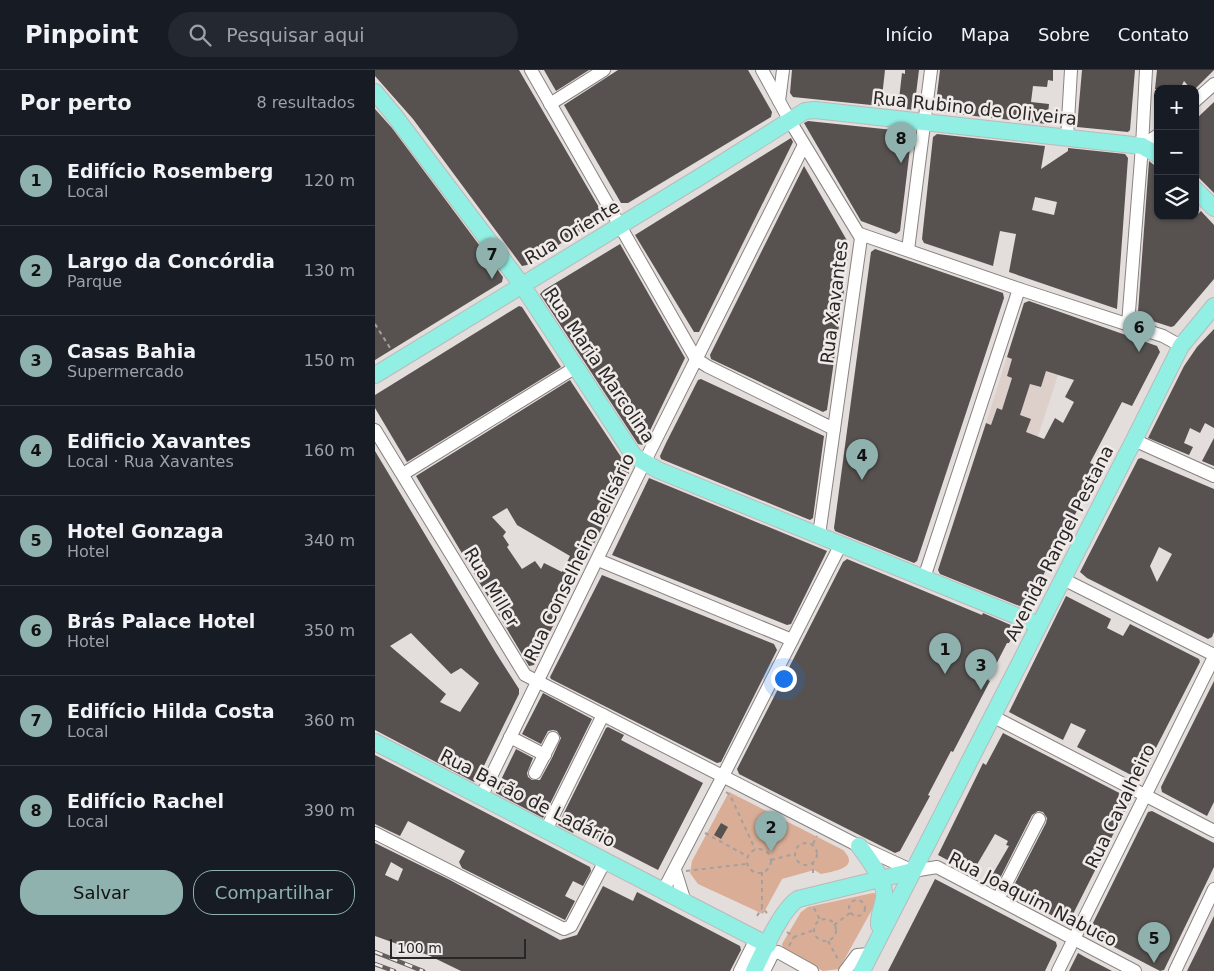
<!DOCTYPE html>
<html lang="pt">
<meta charset="utf-8">
<style>
body{margin:0;font-family:"DejaVu Sans",sans-serif;background:#242831;color:#f1f3f6}
.controls{position:absolute;right:15px;top:15px;display:grid;overflow:hidden;border-radius:10px;box-shadow:0 1px 4px #0004}
.controls button{width:45px;height:45px;display:grid;place-items:center;padding:0;border:0;border-bottom:1px solid #363941;background:#171b24;color:#f1f3f6;font:25px sans-serif}
.scale{position:absolute;left:15px;bottom:12px;width:136px;box-sizing:border-box;padding-left:5px;border:2px solid #292726;border-top:0;font-size:14px;line-height:18px;white-space:nowrap;color:#292726;-webkit-text-stroke:4px #f0ebe8;paint-order:stroke}
.you{position:absolute;left:408px;top:608px;width:18px;height:18px;margin:-12px;border:4px solid #fff;border-radius:50%;background:#1a73e8;box-shadow:0 0 0 8px #1a73e833}
.badge{display:grid;place-items:center;width:32px;height:32px;border-radius:50%;background:#8fb2af;color:#111;font-size:16px;font-weight:700}
.pin{position:absolute;translate:-50% -41px;filter:drop-shadow(0 1px 2px #0008)}
.pin::after{content:'';position:absolute;top:26px;width:18px;height:15px;background:inherit;clip-path:polygon(0 0,100% 0,50% 100%)}
.list{margin:0;padding:0;list-style:none}
h2{display:flex;justify-content:space-between;align-items:center;height:65px;margin:0;padding:0 20px;font-size:21px}
h2 small{font-size:16px;font-weight:400;color:#9ea1a6}
.list li{display:grid;grid-template-columns:32px 1fr auto;gap:15px;align-items:center;box-sizing:border-box;height:90px;padding:0 20px;border-top:1px solid #363941}
.list b{display:block;font-size:19px;white-space:nowrap}
.list p{margin:0;font-size:16px;white-space:nowrap;color:#9ea1a6}
.list em{font-size:16px;font-style:normal;color:#9ea1a6}
.actions{display:flex;gap:10px;padding:15px 20px}
.actions a{flex:1;padding:11px 0;border:1px solid #8fb2af;border-radius:20px;text-align:center;font-size:18px;color:#8fb2af}
.actions .main{background:#8fb2af;color:#111}
.icon{flex:none;width:28px;height:28px;fill:none;stroke:currentColor;stroke-width:2;stroke-linecap:round;stroke-linejoin:round}
.map{position:relative;flex:none;width:839px;height:901px;overflow:hidden}
header{display:flex;align-items:center;gap:30px;box-sizing:border-box;height:70px;padding:0 25px;background:#171b24;border-bottom:1px solid #363941}
header strong{font-size:24px}
nav{display:flex;gap:28px;margin-inline-start:auto;font-size:18px}
.search{width:350px;height:45px;background:#242831;display:flex;align-items:center;gap:12px;box-sizing:border-box;padding:0 18px;border-radius:28px;color:#9ea1a6;font-size:19px}
main{display:flex}
aside{flex:1;background:#171b24}
.map>svg:first-child{display:block}
.built{fill:#ddd0ca}
.green{fill:#d9ad96}
.building{fill:#575250;fill-rule:evenodd}
.lines{fill:none;stroke-linecap:round;stroke-linejoin:round}
.minor-casing{stroke:#888381;stroke-width:14}
.major-casing{stroke:#bbbaba;stroke-width:18}
.path{stroke:#a5a09e;stroke-width:2;stroke-dasharray:4 4;stroke-linecap:butt}
.minor{stroke:#fff;stroke-width:12}
.major{stroke:#91efe3;stroke-width:16}
.rail-casing{stroke:#625f5d;stroke-width:4.5}
.rail{stroke:#f0ebe8;stroke-width:2.5;stroke-dasharray:8;stroke-linecap:butt}
.labels{text-anchor:middle;dominant-baseline:central;stroke-width:5;stroke-linejoin:round;paint-order:stroke}
.street-label{font-size:18px;fill:#292726;stroke:#f0ebe8}
</style>
<header>
<strong>Pinpoint</strong>
<div class="search"><svg class="icon" aria-label="search" viewBox="0 0 24 24"><circle cx="10" cy="10" r="6"/><path d="M15 15l6 6"/></svg>Pesquisar aqui</div>
<nav><a>Início</a><a>Mapa</a><a>Sobre</a><a>Contato</a></nav>
</header>
<main>
<aside>
<h2>Por perto<small>8 resultados</small></h2>
<ul class="list">
<li><span class="badge">1</span><div><b>Edifício Rosemberg</b><p>Local</p></div><em>120 m</em></li>
<li><span class="badge">2</span><div><b>Largo da Concórdia</b><p>Parque</p></div><em>130 m</em></li>
<li><span class="badge">3</span><div><b>Casas Bahia</b><p>Supermercado</p></div><em>150 m</em></li>
<li><span class="badge">4</span><div><b>Edificio Xavantes</b><p>Local · Rua Xavantes</p></div><em>160 m</em></li>
<li><span class="badge">5</span><div><b>Hotel Gonzaga</b><p>Hotel</p></div><em>340 m</em></li>
<li><span class="badge">6</span><div><b>Brás Palace Hotel</b><p>Hotel</p></div><em>350 m</em></li>
<li><span class="badge">7</span><div><b>Edifício Hilda Costa</b><p>Local</p></div><em>360 m</em></li>
<li><span class="badge">8</span><div><b>Edifício Rachel</b><p>Local</p></div><em>390 m</em></li>
</ul>
<div class="actions"><a class="main">Salvar</a><a>Compartilhar</a></div>
</aside>
<div class="map">
<svg width="839" height="901" viewBox="0 0 839 901">
<rect width="100%" height="100%" fill="#e3dddb"/>
<polygon class="built" points="632,287 683,305 661,372 611,353"/>
<g class="green">
<path d="M354 722 468 780C486 798 459 801 446 804L439 800 407 809 388 844 323 814 315 803 317 791Z"/>
<polygon points="498,823 502,824 504,827 464,899 448,901 409,880 407,874 426,842 433,837"/>
</g>
<g class="building">
<polygon points="0,0 144,0 229,146 152,195 147,196 38,49 0,6"/>
<polygon points="169,0 214,0 181,21"/>
<polygon points="243,0 373,0 397,42 396,47 253,133 246,133 189,35"/>
<polygon points="417,0 510,0 506,36 418,27 415,23"/>
<polygon points="530,0 544,0 539,40 523,38 527,3 530,4"/>
<polygon points="565,0 678,0 678,11 673,10 672,17 658,16 656,32 674,34 672,54 563,42 560,41"/>
<polygon points="707,0 760,0 755,60 753,62 702,57"/>
<polygon points="782,0 839,0 820,19 816,19 809,11 805,19 780,19"/>
<polygon points="839,32 839,123 820,104 820,50"/>
<polygon points="0,39 17,58 128,207 127,212 0,290"/>
<polygon points="433,51 537,62 525,161 521,164 486,151 429,53"/>
<path d="M562 64 670 76 666 99 693 81V78L750 84 753 88 742 239 634 202 641 164 625 161 618 196 549 173 547 169 558 67ZM660 127 682 132 679 145 657 140Z"/>
<polygon points="416,68 418,72 324,262 319,262 260,165"/>
<polygon points="774,91 783,98 783,146 821,146 826,141 839,155 839,209 799,256 796,257 765,247 763,242"/>
<polygon points="429,96 474,174 472,195 466,193 463,219 469,220 452,340 448,342 336,289 335,285"/>
<polygon points="245,174 310,288 268,375 263,374 165,224 169,220"/>
<polygon points="500,179 628,223 629,228 542,491 539,493 460,461 459,458 496,182"/>
<path d="M654 231 782 276 785 282 757 336 747 332 715 393 725 397 652 536 647 537 565 504 563 500 611 353 616 355 622 338 627 340 637 308 632 306 637 289 632 287 649 233ZM671 301 699 310 690 327 699 332 688 353 680 348 669 369 651 362 656 349 645 345 655 314 666 317Z"/>
<polygon points="144,236 147,237 186,297 32,392 0,338 0,325"/>
<polygon points="839,259 839,358 830,353 825,363 815,358 809,373 818,377 814,385 773,368 809,296 822,277"/>
<polygon points="326,309 449,366 438,448 435,450 286,389 285,386 291,373 323,310"/>
<path d="M195 310 254 399V403L209 494 202 490 193 505 201 509 159 595 154 596 41 406ZM132 438 142 455 195 486 187 502 169 493 166 499 160 491 147 499 132 477 134 475 128 466 131 462 117 447Z"/>
<polygon points="839,368 839,396 827,391"/>
<path d="M0 381 121 583 144 619V624L140 632 103 708 99 712 0 660ZM36 563 76 604 86 598 104 613 85 642 65 632 71 624 15 576Z"/>
<path d="M766 388 839 419V562L837 567 833 569 712 508 705 502 760 395 763 389ZM784 477 797 484 782 512 775 496Z"/>
<polygon points="274,408 452,481 416,554 412,555 237,485"/>
<polygon points="472,489 607,545 608,543 638,556 640,562 634,573 632,573 613,610 615,611 578,682 576,681 553,725 555,726 525,781 520,783 364,704 362,699 468,492"/>
<polygon points="227,505 399,574 402,580 346,692 342,693 176,609 175,607"/>
<polygon points="691,526 736,549 732,558 748,566 755,554 824,589 825,592 766,707 762,708 702,677 711,660 696,653 688,670 634,642"/>
<polygon points="839,611 839,732 832,746 787,722 786,717"/>
<polygon points="168,623 217,649 168,748 121,723 121,720 141,679 158,688 152,703 153,707 157,710 165,710 177,688 186,668 182,661 178,660 173,661 166,674 147,664"/>
<polygon points="233,657 249,665 246,670 328,713 283,800 201,758 198,763 183,755 231,658"/>
<polygon points="628,663 756,729 693,854 635,823 671,753 672,748 668,742 663,741 657,745 621,816 613,812 634,776 631,775 633,771 620,764 597,803 563,785 608,693 611,695"/>
<polygon points="0,685 215,797 216,801 208,816 198,811 190,826 200,831 190,850 87,798 84,792 90,781 33,751 25,766 0,754"/>
<polygon points="777,741 839,773 839,797 789,900 785,901 716,865 714,861 773,742"/>
<polygon points="346,753 353,757 346,769 339,765"/>
<path d="M0 773 75 810 185 870 202 865 228 816 258 831 262 822 365 876 366 880 355 901H86L53 885 0 866ZM16 792 28 799 23 811 10 805Z"/>
<polygon points="560,809 681,872 682,876 670,901 513,901"/>
<polygon points="839,846 839,901 812,901 824,877"/>
<polygon points="703,883 710,887 737,901 694,901"/>
</g>
<g class="lines">
<g class="minor-casing">
<g id="minor">
<polyline points="156,0 321,289 332,296 459,359"/>
<polyline points="387,0 415,51 486,168 444,465"/>
<polyline points="404,31 408,0"/>
<polyline points="820,31 839,14"/>
<polyline points="175,34 229,0"/>
<polyline points="692,68 696,0"/>
<polyline points="767,76 783,65"/>
<polyline points="485,164 644,219 788,266 806,276"/>
<polyline points="533,180 556,0"/>
<polyline points="753,254 767,76 771,0"/>
<polyline points="0,360 150,605 484,776 538,801 562,797 760,901"/>
<polyline points="759,370 839,406"/>
<polyline points="28,404 201,297"/>
<polyline points="223,490 417,570"/>
<polyline points="549,508 644,219"/>
<polyline points="688,509 839,585"/>
<polyline points="617,646 839,761"/>
<polyline points="135,667 170,685"/>
<polyline points="160,703 178,668"/>
<polyline points="106,727 269,393 429,75"/>
<polyline points="171,760 228,645"/>
<polyline points="0,763 189,859 196,856 230,791"/>
<polyline points="300,800 310,832"/>
<polyline points="288,821 348,706 466,474"/>
<polyline points="623,829 664,749"/>
<polyline points="365,901 381,869"/>
<polyline points="389,901 397,885 403,882 437,901"/>
<polyline points="470,901 482,885 495,884"/>
<polyline points="683,901 839,587"/>
<polyline points="800,901 839,819"/>
</g>
</g>
<g class="major-casing">
<g id="major">
<polyline points="0,22 19,45 147,215 259,386 283,400 664,555"/>
<polyline points="820,119 839,138"/>
<polyline points="0,305 328,105 430,41 440,40 767,76 783,85"/>
<polyline points="0,672 393,875"/>
<path d="M484 776C493 788 512 812 509 828 508 837 503 845 504 855"/>
<path d="M379 901C388 882 406 840 423 829L538 801"/>
<polyline points="487,901 759,370 806,276 839,236"/>
</g>
</g>
<g class="path">
<polyline points="0,254 17,281"/>
<polyline points="351,722 355,725 380,779"/>
<polyline points="330,763 372,786"/>
<circle cx="431" cy="784" r="11"/>
<polyline points="438,774 442,766"/>
<circle cx="384" cy="791" r="12"/>
<polyline points="396,790 419,784"/>
<polyline points="311,801 371,794"/>
<polyline points="387,802 387,838 392,843"/>
<polyline points="438,803 438,793"/>
<circle cx="482" cy="838" r="8"/>
<polyline points="439,838 445,850"/>
<polyline points="382,846 387,838"/>
<circle cx="450" cy="860" r="11"/>
<polyline points="459,855 475,843"/>
<polyline points="412,862 419,867 439,860"/>
<polyline points="453,871 464,891"/>
<polyline points="414,876 419,867"/>
</g>
<use href="#minor" class="minor"/>
<use href="#major" class="major"/>
<g class="rail-casing">
<g id="rail">
<polyline points="0,882 48,901"/>
<polyline points="0,894 19,901"/>
</g>
</g>
<use href="#rail" class="rail"/>
</g>
<g class="labels">
<g class="street-label">
<text transform="translate(600 38) rotate(6)">Rua Rubino de Oliveira</text>
<text transform="translate(197 162) rotate(-31)">Rua Oriente</text>
<text transform="translate(459 232) rotate(-83)">Rua Xavantes</text>
<text transform="translate(225 295) rotate(56)">Rua Maria Marcolina</text>
<text transform="translate(684 473) rotate(-63)">Avenida Rangel Pestana</text>
<text transform="translate(204 487) rotate(-64)">Rua Conselheiro Belisário</text>
<text transform="translate(117 517) rotate(59)">Rua Miller</text>
<text transform="translate(153 728) rotate(27)">Rua Barão de Ladário</text>
<text transform="translate(745 736) rotate(-64)">Rua Cavalheiro</text>
<text transform="translate(658 829) rotate(27)">Rua Joaquim Nabuco</text>
</g>
</g>
</svg>
<div class="controls">
<button>+</button>
<button>−</button>
<button><svg class="icon" aria-label="layers" viewBox="0 0 24 24"><path d="M12 4l9 5-9 5-9-5zM3 14l9 5 9-5"/></svg></button>
</div>
<div class="scale">100 m</div>
<div class="you"></div>
<div class="pin badge" style="left:570px;top:604px">1</div>
<div class="pin badge" style="left:396px;top:782px">2</div>
<div class="pin badge" style="left:606px;top:620px">3</div>
<div class="pin badge" style="left:487px;top:410px">4</div>
<div class="pin badge" style="left:779px;top:893px">5</div>
<div class="pin badge" style="left:764px;top:282px">6</div>
<div class="pin badge" style="left:117px;top:209px">7</div>
<div class="pin badge" style="left:526px;top:93px">8</div>
</div>
</main>
